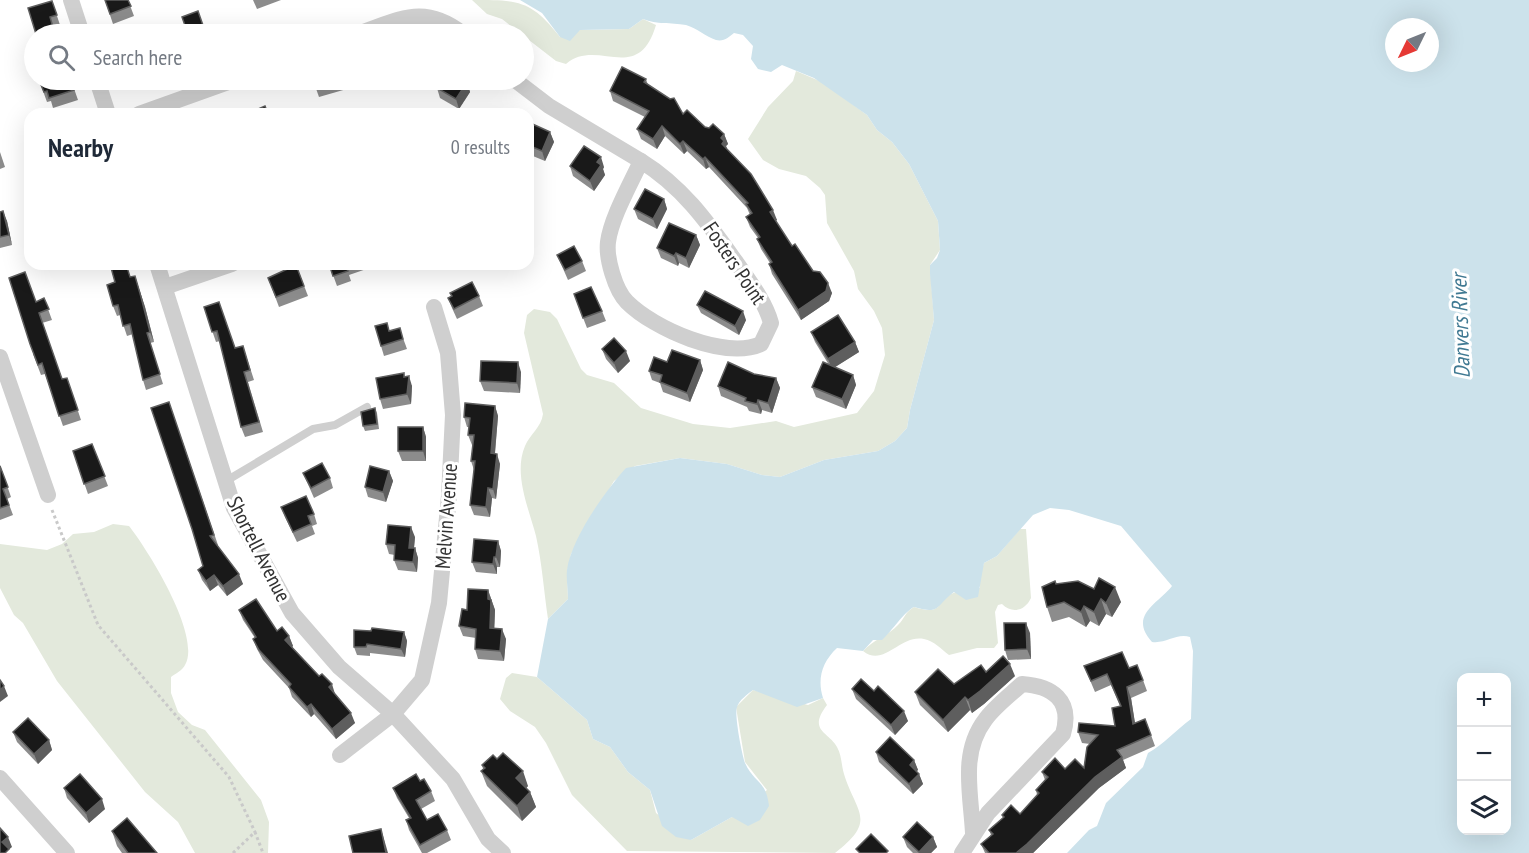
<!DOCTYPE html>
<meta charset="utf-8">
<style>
body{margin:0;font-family:"PT Sans Narrow",sans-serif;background:#f2f2f3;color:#1f2937}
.controls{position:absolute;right:18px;bottom:18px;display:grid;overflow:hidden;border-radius:12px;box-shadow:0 6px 24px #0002}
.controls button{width:54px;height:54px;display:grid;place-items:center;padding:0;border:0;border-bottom:2px solid #e0e1e3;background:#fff;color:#1f2937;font:30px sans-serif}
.compass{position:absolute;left:1385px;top:18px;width:54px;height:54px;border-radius:50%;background:#fff;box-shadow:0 6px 24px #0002;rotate:227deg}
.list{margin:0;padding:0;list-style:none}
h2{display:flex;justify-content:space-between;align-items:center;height:78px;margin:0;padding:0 24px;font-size:26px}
h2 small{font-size:20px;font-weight:400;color:#747a83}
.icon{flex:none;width:33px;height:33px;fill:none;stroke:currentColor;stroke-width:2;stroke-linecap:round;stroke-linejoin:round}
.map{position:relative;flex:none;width:1529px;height:853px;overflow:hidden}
.search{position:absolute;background:#fff;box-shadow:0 6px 24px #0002;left:24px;top:24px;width:510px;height:66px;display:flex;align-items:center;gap:15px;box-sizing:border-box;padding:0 21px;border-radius:33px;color:#747a83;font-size:22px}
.panel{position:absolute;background:#fff;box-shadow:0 6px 24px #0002;left:24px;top:108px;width:510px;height:162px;border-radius:18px}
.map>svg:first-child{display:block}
.green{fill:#e3e9dc}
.water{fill:#cce2eb;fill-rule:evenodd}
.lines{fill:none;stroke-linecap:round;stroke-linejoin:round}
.path{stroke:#c9c9c9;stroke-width:3;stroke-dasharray:3 3;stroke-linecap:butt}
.lane{stroke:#cfcfcf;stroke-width:8}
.street{stroke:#cfcfcf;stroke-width:16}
.wall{fill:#8c8c8c}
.shaded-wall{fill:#5e5e5e}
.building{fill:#191919;stroke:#5e5e5e;stroke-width:1.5}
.labels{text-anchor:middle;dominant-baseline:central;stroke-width:6;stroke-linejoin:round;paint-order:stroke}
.street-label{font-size:21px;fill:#323232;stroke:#fff}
.water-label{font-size:22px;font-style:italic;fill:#417a93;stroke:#fff}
</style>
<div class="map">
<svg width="1529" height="853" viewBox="0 0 1529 853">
<rect width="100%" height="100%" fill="#fff"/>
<g class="green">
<path d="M472 0C519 0 531 0 560 37L580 30 629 29 643 19 656 25C638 86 597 37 566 64L556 61 502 19 487 14Z"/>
<path d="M796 71 822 82 867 115 877 130 892 142 909 164 938 221 940 250 930 265 934 320 910 410 907 428 895 441 878 451 824 460 780 477 762 475 727 464 680 458 635 466 614 481 571 554 567 572 568 599 548 619C544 592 542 563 536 536 529 509 513 474 525 446 530 434 541 428 543 414L524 333 527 315 534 309 550 312 557 319 581 369 587 375 614 383 641 408 693 424 730 428 776 421 794 427 857 413 874 391 885 355 882 328 874 311 858 289 854 271 827 223 825 195 820 188 806 176 779 169 763 160 748 139 768 107 793 81Z"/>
<path d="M113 524 129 526C148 550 202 636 185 665 183 670 175 674 171 677V693L178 712 192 725 205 730 261 800 269 822 268 853H195L178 822 145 792 57 681 23 623 14 615 0 588V544L47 550 62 544 73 534 94 532Z"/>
<path d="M1020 529H1026L1031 598C1025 611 1012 614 1002 604L998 605 995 612 998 643 994 648H977L949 655C941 649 934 641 924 639 900 634 884 668 863 651 873 640 889 635 898 625 905 618 905 612 914 607 946 617 933 600 956 592 963 589 973 589 980 588L979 578 984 563 997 556Z"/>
<path d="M512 673 537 677 587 720 593 739 610 747 628 772 650 790 656 813 691 840 732 817 767 790 745 762 736 707 753 690 808 705 823 698 827 705C807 731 829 732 837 747 842 756 841 764 844 774 856 813 878 820 835 853L627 851 572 795 546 743 535 727 510 711 500 699 506 678Z"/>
</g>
<path class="water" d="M520 0H1529V853H1067L1089 830 1097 826 1106 803 1143 767 1148 753C1164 744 1176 730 1191 719L1193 651 1190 637C1176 633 1166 644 1152 642 1128 615 1158 604 1172 586L1121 526 1069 510 1050 508 1033 515 997 556 984 563 978 597 966 600 954 592C935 606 941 615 914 607 904 612 892 631 882 640H873L863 651 837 648C822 662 817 679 823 698L797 707 753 690C748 694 739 700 737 707 734 714 742 755 745 763 754 783 766 780 769 806L760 820 748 826 732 817 691 840 676 837 662 826 650 790 628 772 610 747 593 739 587 720 537 677 548 619 568 599C568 589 566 579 567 570 571 539 605 491 626 468L680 458 727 464 762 475 780 477 824 460 878 451 895 441 907 428 910 410 934 320 930 274V265L937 258 940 250 938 221 909 164 892 142 877 130 867 115 814 78 782 65 771 72 758 69 751 59 753 46 743 35 734 33C729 37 724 42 716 40 706 37 697 28 686 25 670 22 657 25 643 19L629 29 580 30 570 41 560 37 542 13ZM1394 27H1430V63H1394ZM1462 678H1506V830H1462Z"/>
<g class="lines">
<g class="path">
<polyline points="52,510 98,625 229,777 255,832"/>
<polyline points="233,853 255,832 263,853"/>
</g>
<polyline class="lane" points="226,481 313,429 335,425 367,407"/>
<g class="street">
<polyline points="71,0 82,34"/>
<path d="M357 34C400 20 423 3 463 34"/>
<polyline points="97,80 108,114"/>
<polyline points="515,80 549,106 641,161"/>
<polyline points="139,114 234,80"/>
<path d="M641 161C683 187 708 223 736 262 749 281 765 301 771 323L761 344C725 360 654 329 627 302 615 290 606 258 608 242 611 218 631 183 641 161Z"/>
<polyline points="157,264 234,508 292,613 339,667 393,714 453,779 488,839 503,853"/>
<polyline points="165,287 232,264"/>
<polyline points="0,357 48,495"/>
<polyline points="340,755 393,714 422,680 439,603 449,496 453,415 448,353 434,307"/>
<polyline points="0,778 67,853"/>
<path d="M962 853 988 813 1063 734C1073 700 1052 686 1022 684 1010 695 994 707 985 720 960 753 971 794 973 833"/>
</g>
</g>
<g class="wall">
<polygon points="105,0 128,0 134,16 113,24"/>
<polygon points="253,0 281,0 257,9"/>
<polygon points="52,1 60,25 36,34"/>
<polygon points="646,79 648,85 683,114 705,127 724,134 728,144 726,146 727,149 777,220 775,221 792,246 832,293 829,301 801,320 772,274 769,264 770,263 761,249 757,239 758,238 750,227 746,217 750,215 747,208 709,167 706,169 687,151 684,154 665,136 657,149 641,139 637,129 645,117 613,101 610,91"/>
<polygon points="39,80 71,80 78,100 53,108 51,101 47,102"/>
<polygon points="313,80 370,80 371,82 319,97"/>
<polygon points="467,82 470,92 459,109 440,98 437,88"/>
<polygon points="528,122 550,132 554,142 545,161 528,154"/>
<polygon points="0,152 5,167 0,169"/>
<polygon points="570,166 604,167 603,169 605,175 594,191 573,176"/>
<polygon points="664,199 667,209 657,229 638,219 634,209"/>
<polygon points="0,212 7,221 12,245 0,248"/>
<polygon points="696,235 700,245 689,268 679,263 678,266 661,258 657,248"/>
<polygon points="557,255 582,261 586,271 568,280"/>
<polygon points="329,264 377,264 378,265 349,275 351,281 337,286"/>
<polygon points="437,264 452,264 439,268"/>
<polygon points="296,265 308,296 279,307 268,278"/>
<polygon points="130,277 138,286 145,307 154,342 150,343 163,384 146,390 143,380 133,334 127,336 120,315 117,316 113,306"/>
<polygon points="574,294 602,311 606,321 587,328"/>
<polygon points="479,296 483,306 457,319 452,308 448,298"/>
<polygon points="44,298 52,320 42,323 62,379 67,378 81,420 63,426 45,374 41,375 33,354 36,302"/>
<polygon points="697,305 746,320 739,335 701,313"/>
<polygon points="204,307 235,348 243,346 254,380 248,382 263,432 245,437 241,427 220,341 216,342"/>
<polygon points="389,331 403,338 407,349 384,356 381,346"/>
<polygon points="811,332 855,342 859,352 835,367 853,375 856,385 846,409 816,397 812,387 829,365 815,342"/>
<polygon points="602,349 630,361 618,373 606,359"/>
<polygon points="700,360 703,370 690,402 663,392 660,383 652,380 649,371 667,362"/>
<polygon points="521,372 520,393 484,391 480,381"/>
<polygon points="404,373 405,377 412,386 411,404 383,409 380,399"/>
<polygon points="754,374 776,378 780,388 772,413 762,410 761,414 749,411 747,407 721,396 718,386"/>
<polygon points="169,402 218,545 217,545 243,584 227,596 218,585 210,591 202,580 198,570 203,566"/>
<polygon points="495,406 498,416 495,454 500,464 496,499 492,498 490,517 474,515 470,505 474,470 471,461 473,445 472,445 468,435 469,427 467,427 464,417"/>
<polygon points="375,408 377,413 379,429 365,431 363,426"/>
<polygon points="423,427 426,437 426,461 402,461 398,451"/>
<polygon points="92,444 108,486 88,494 73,451"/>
<polygon points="0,465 11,497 7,499 13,515 0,520"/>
<polygon points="389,471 393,481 386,502 368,497 365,487"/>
<polygon points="303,473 330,478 333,488 314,498"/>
<polygon points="281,507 314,514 317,524 312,526 315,534 297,542 285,517"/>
<polygon points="415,537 414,548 415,548 418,558 417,572 398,570 394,560 395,555 389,554 386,544"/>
<polygon points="498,541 501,551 500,567 497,567 497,574 476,572 472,562"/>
<polygon points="1056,584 1121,602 1112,617 1106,614 1099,626 1090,621 1086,627 1069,617 1052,622 1047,607"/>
<polygon points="488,590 495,610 494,629 506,639 504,661 478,659 475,649 476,638 463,636 459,626 467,610"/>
<polygon points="239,610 277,631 289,636 293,646 292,647 335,694 355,723 336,739 314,714 311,717 292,697 289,688 263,660 257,649 253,639 255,638 243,620"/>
<polygon points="404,632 407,641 405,657 370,653 370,656 357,655 354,647"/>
<polygon points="1030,633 1031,659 1008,660 1005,650"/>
<polygon points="1084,666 1129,668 1143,680 1147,691 1131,698 1135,724 1151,735 1155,746 1123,760 1126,768 1099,788 1033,853 985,853 981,844 991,835 989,830 1003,818 1002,815 1020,814 1037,795 1036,790 1045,780 1042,772 1065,769 1084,768 1090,744 1082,743 1078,732 1115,726 1120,706 1111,685 1095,692"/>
<polygon points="986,672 1015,676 984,704 972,713 970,710 948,732 920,705 915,692 954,684"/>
<polygon points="852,689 908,721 895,735 856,699"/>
<polygon points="13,732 49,740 52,750 38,764 17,742"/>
<polygon points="876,752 914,760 918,770 916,771 919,774 923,784 913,794 879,762"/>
<polygon points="482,765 528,786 526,788 530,792 536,807 522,821 487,786 481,771 483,769"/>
<polygon points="420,781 431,791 435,801 421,809 427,820 447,830 451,840 427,853 422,853 409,830 406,820 409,818 397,798 393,788"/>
<polygon points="64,788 105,809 89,823 67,798"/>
<polygon points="112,831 157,853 122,853 117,846"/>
<polygon points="903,837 933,837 937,847 931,853 913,853 907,847"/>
</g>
<g class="shaded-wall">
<polygon points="467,82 470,92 459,109 456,99"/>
<polygon points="662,126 665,136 657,149 653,139"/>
<polygon points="550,132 554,142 545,161 542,151"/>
<polygon points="724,134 728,144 726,146 728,151 726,154 721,138"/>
<polygon points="683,141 687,151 684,154 680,144"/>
<polygon points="601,157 604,167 603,169 605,175 594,191 590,181 597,162"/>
<polygon points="705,157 709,167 706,169 703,159"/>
<polygon points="664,199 667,209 657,229 653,219"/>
<polygon points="773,210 777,220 774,222 770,212"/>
<polygon points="3,211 7,221 12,245 9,235"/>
<polygon points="696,235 700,245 689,268 686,258"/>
<polygon points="676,253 679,263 678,266 674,256"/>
<polygon points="135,276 145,307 154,342 150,332"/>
<polygon points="828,283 832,293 829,301 801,320 798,310"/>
<polygon points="743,311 746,320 739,335 735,326"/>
<polygon points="855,342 859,352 832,369 828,359"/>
<polygon points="626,351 630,361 618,373 614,363"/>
<polygon points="700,360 703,370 690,402 687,393"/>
<polygon points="518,362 521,372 520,393 517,383"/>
<polygon points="853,375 856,385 846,409 842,399"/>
<polygon points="409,376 412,386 411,404 407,394"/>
<polygon points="776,378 780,388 772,413 768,403"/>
<polygon points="758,400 762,410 761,414 757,404"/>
<polygon points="495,406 498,416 494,463 491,453"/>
<polygon points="423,427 426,437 426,461 423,451"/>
<polygon points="497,454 500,464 496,499 493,489"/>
<polygon points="389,471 393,481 386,502 383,492"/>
<polygon points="488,488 492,498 490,517 486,507"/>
<polygon points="411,527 415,537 413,558 409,548"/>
<polygon points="498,541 501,551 500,567 496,557"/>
<polygon points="415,548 418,558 417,572 413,562"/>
<polygon points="494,557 497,567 497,574 493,564"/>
<polygon points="239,574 243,584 227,596 223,586"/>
<polygon points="214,575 218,585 210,591 206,581"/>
<polygon points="1115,587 1121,602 1112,617 1106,603"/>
<polygon points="488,590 495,610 494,638 490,628 488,599"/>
<polygon points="1101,599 1106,614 1099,626 1094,612"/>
<polygon points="1084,606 1090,621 1086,627 1081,612"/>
<polygon points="1026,623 1030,633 1031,659 1027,649"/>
<polygon points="502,629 506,639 504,661 500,651"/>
<polygon points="404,632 407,641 405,657 401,649"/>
<polygon points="289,636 293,646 289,650 285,640"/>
<polygon points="1010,664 1015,676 984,704 972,713 968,700"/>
<polygon points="332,684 335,694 329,687"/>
<polygon points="4,686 8,696 0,702 0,690"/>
<polygon points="1127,687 1131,698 1137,735 1133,724"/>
<polygon points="965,697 970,710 948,732 943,720"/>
<polygon points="311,704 314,714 311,717 307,707"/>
<polygon points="904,711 908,721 895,735 891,725"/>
<polygon points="351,713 355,723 336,739 332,729"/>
<polygon points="49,740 52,750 38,764 34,754"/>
<polygon points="1122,757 1126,768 1099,788 1033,853 1016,853 1095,777"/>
<polygon points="914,760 918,770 913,775 910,765"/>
<polygon points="523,771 528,786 522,793 516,778"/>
<polygon points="919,774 923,784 913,794 909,784"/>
<polygon points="530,792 536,807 522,821 517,806"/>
<polygon points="102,799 105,809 89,823 86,813"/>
<polygon points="381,829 384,839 388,853 386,853"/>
<polygon points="8,837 12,847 6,852 2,842"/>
<polygon points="933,837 937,847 931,853 919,853 919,852"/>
</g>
<g class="building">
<polygon points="105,0 128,0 131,6 110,14"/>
<polygon points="52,1 57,15 50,17 55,34 36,34 28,8"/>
<polygon points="198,11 206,34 188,34 182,17"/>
<polygon points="34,50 34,68 29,52"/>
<polygon points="622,67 646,79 644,82 670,99 674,98 683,114 687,110 705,127 709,128 713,124 724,134 721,138 724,141 722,144 751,174 773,210 770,212 792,246 795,244 813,271 820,272 828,283 826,291 798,310 769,264 772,262 757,239 760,237 746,217 752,213 746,204 748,203 705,157 703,159 683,141 680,144 662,126 653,139 637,129 649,111 610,91"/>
<polygon points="39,80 70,80 74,90 49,98 47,91 44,92"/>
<polygon points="313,80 341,80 315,87"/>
<polygon points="442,80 463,80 467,82 456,99 437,88"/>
<polygon points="265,106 268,114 247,114"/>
<polygon points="528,122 550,132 542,151 528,145"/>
<polygon points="584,146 601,157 597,162 601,165 590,181 570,166"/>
<polygon points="645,189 664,199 653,219 634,209"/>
<polygon points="3,211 9,235 0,237 0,212"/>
<polygon points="669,223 696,235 686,258 676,253 674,256 657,248"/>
<polygon points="574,246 582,261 565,270 557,255"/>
<polygon points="110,264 126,264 130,277 135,276 141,297 150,332 147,333 160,374 143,380 130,324 123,326 118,305 113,306 107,285 115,282"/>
<polygon points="329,264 349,264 346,265 348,271 333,276"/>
<polygon points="296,265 304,286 276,297 268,278"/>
<polygon points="25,272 36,302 44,298 49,309 39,313 62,379 67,378 78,410 59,416 42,363 38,365 30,344 9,278"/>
<polygon points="472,282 479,296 454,309 448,298 452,296 450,293"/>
<polygon points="591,287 602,311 583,318 574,294"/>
<polygon points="705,291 743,311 735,326 697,305"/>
<polygon points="219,302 235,348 243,346 250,370 244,372 259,422 241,427 217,331 212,332 204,307"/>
<polygon points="838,315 855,342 828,359 811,332"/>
<polygon points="387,323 389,331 400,328 403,339 381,346 375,326"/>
<polygon points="614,338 626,351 614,363 602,349"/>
<polygon points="672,350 700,360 687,393 660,382 662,375 649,371 654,357 667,362"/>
<polygon points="481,361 518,362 517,383 480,381"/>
<polygon points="728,362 754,374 776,378 768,403 758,400 757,404 745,401 746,398 718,386"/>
<polygon points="823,362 853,375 842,399 812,387"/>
<polygon points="404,373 404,377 409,376 407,394 380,399 376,378"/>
<polygon points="169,402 214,535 210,536 239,574 223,586 214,575 206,581 198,570 203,566 192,529 151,408"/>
<polygon points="465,403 495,406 491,453 497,454 493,489 488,488 486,507 470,505 475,461 471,461 474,435 468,435 470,418 464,417"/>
<polygon points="375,408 377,424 363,426 361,412"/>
<rect x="398" y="427" width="25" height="24"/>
<polygon points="92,444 105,476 84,484 73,451"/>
<polygon points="322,463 330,478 311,488 303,473"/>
<polygon points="0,466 8,487 3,489 9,505 0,508"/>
<polygon points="370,466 389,471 383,492 365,487"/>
<polygon points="306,496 314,514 308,516 311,524 293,532 281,507"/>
<polygon points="388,525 411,527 409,548 415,548 413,562 394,560 395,545 386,544"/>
<polygon points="474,539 498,541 496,557 494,557 493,564 472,562"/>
<polygon points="1099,578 1115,587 1106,603 1101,599 1094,612 1084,606 1081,612 1064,602 1047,607 1042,587 1055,581 1056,584 1078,581 1094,589"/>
<polygon points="468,589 488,590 488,599 491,600 490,628 502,629 500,651 475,649 476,629 459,626 462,609 467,610"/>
<polygon points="256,599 277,631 282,627 289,636 285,640 319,676 322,674 332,684 329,687 351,713 332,729 311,704 307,707 289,687 291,684 259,650 253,639 256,637 239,610"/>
<polygon points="1004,623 1026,623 1027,649 1005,650"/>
<polygon points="372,628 404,632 401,649 367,644 366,647 354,647 354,630 371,631"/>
<polygon points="1122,652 1129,668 1137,665 1143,680 1127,687 1133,724 1145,719 1151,735 1117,750 1122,757 1095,777 1027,844 1016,853 989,853 981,844 993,834 989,830 1004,817 1002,815 1011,805 1020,814 1039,793 1036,790 1048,777 1042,772 1055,758 1065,769 1075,759 1084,768 1087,747 1098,735 1078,732 1079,723 1115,726 1112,708 1121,706 1107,674 1091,681 1084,666"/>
<polygon points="1003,656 1010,664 980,691 968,700 965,697 943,720 915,692 938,669 954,684 981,665 986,672"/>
<polygon points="861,679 874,691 878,686 904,711 891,725 852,689"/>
<polygon points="0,680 4,686 0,690"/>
<polygon points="28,718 49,740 34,754 13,732"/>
<polygon points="890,737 914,760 910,765 919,774 909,784 876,752"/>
<polygon points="503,753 523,771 516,778 530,792 517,806 481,771 485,768 482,765 493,755 497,759"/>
<polygon points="80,774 102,799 86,813 64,788"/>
<polygon points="416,774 420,781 424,779 431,791 416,800 427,820 438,814 447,830 420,845 406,820 411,818 393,788"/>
<polygon points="127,818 157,853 128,853 112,831"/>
<polygon points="917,822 933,837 919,852 903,837"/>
<polygon points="0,828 8,837 2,842 9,849 5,853 0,853"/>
<polygon points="381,829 386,853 353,853 349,836"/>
<polygon points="871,834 888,851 886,853 860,853 856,849"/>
</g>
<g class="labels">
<g class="street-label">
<text transform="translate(735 263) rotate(56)">Fosters Point</text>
<text transform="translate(446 516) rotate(-86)">Melvin Avenue</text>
<text transform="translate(259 549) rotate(63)">Shortell Avenue</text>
</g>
<g class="water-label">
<text transform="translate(1460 326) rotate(-92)">Danvers River</text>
</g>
</g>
</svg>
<div class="controls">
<button>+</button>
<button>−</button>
<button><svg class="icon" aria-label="layers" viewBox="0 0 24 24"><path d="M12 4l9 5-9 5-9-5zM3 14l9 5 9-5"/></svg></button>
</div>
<svg class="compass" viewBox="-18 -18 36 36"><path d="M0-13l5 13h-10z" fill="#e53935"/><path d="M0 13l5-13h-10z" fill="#747a83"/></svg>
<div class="search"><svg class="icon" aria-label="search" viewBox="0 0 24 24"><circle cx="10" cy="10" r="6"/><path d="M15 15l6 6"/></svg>Search here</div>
<section class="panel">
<h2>Nearby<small>0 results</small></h2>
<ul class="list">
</ul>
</section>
</div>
